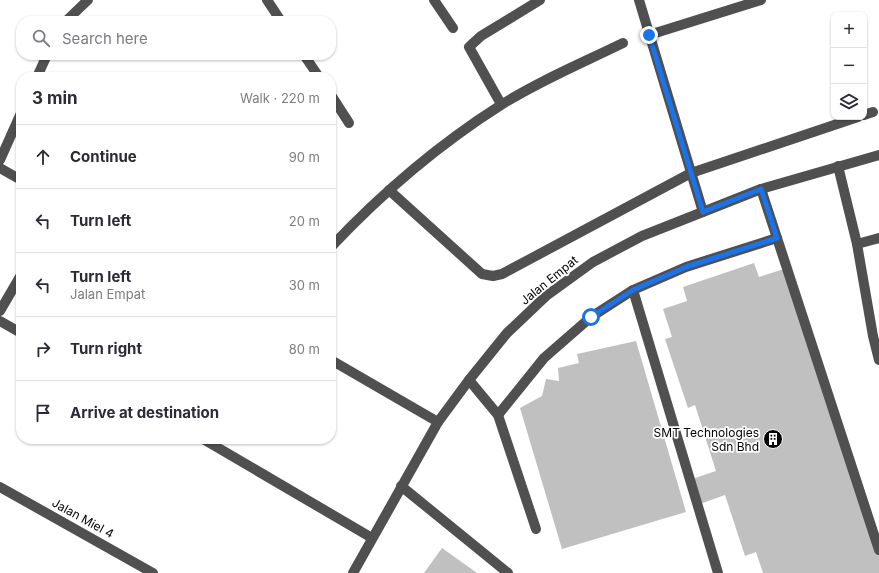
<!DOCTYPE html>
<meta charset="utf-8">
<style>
body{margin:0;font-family:Inter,sans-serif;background:#f2f2f3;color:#2b2b33}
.controls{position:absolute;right:12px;top:12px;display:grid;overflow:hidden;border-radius:8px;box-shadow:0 1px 3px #0004}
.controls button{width:36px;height:36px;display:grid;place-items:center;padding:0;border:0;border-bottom:1px solid #e1e1e2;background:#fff;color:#2b2b33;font:20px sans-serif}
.stop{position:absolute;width:12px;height:12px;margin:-9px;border:3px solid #1a73e8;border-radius:50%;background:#fff}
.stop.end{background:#1a73e8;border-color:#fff;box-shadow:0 1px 4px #0008}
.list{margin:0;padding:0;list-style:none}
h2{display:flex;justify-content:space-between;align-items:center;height:52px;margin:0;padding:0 16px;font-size:17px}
h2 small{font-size:13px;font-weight:400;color:#7c7c81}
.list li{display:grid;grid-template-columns:26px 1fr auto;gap:12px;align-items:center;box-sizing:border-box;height:64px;padding:0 16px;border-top:1px solid #e1e1e2}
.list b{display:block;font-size:15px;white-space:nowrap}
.list p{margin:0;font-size:13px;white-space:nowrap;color:#7c7c81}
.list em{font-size:13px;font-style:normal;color:#7c7c81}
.icon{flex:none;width:22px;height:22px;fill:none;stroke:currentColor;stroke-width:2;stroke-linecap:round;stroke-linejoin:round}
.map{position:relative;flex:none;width:879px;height:573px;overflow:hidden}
.search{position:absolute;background:#fff;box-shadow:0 1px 3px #0004;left:16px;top:16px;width:320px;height:44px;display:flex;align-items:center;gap:10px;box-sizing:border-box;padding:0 14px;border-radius:16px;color:#7c7c81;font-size:15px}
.panel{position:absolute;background:#fff;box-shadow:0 1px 3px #0004;left:16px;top:72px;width:320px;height:372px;border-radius:16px}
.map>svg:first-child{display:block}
.building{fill:#c0c0c0}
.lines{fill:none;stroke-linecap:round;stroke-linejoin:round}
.minor{stroke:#505050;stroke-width:10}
.route{stroke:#1a73e8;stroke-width:5}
.labels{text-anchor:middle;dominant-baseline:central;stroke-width:3.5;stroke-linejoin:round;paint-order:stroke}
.street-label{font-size:12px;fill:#000;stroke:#fff}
.poi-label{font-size:12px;fill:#000;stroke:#fff;text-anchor:end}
</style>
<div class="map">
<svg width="879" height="573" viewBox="0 0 879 573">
<rect width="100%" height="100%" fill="#fff"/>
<g class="building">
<polygon points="754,263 759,277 784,269 879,555 879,573 763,573 756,552 745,556 725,495 700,504 692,479 716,471 695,405 688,408 665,339 672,337 663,309 687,301 683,287"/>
<polygon points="636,341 686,512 562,549 520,408 542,396 546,379 559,381 558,368 579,363 577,354"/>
<polygon points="442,548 477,573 424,573"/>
</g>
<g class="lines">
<g class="minor">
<polyline points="267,0 281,21"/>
<polyline points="434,0 453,28"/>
<polyline points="639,0 703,212"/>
<polyline points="66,21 88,0"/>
<polyline points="649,35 761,0"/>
<polyline points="304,55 319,77"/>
<polyline points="37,77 47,55"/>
<polyline points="331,95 349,123"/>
<polyline points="501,104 469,47 481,36 540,0"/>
<polyline points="864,115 873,112"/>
<polyline points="0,160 21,113"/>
<polyline points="838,166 857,244 873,336 879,360"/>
<polyline points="0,168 21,180"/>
<polyline points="761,189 879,550"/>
<polyline points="389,190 482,274 493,276 502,274 691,173 858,117"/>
<polyline points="857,244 879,238"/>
<path d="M331 247C382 193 438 145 501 105 539 81 582 63 623 43"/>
<polyline points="633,290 718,573"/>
<polyline points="0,311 21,275"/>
<polyline points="0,321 21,333"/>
<polyline points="331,360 438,422"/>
<polyline points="469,380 498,415 536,529"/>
<polyline points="498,415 544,358 591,317 633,290 686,267 777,238"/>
<polyline points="203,439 372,538"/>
<polyline points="401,486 508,573"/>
<polyline points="0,487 153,573"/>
<polyline points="353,573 438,422 469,380 507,333 546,296 593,262 642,236 761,189 879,155"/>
</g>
</g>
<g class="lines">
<polyline class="route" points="591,317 633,290 686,267 777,238 761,189 703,212 649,35"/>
</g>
<defs>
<g id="building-disc" transform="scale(1)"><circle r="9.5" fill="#000" stroke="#fff"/><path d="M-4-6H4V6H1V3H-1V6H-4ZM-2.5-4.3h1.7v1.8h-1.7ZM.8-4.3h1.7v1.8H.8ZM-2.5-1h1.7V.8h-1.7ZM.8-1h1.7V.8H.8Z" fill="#fff"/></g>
</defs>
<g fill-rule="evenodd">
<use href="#building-disc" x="773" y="439"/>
</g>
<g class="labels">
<g class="street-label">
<text transform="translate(549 280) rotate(-39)">Jalan Empat</text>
<text transform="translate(83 518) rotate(29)">Jalan Miel 4</text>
</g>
<g class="poi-label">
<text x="759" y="432">SMT Technologies<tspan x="759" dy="14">Sdn Bhd</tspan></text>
</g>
</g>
</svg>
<div class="controls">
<button>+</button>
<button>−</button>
<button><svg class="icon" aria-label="layers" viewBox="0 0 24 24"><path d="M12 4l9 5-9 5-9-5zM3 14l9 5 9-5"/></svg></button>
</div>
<div class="stop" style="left:591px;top:317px"></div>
<div class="stop end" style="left:649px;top:35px"></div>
<div class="search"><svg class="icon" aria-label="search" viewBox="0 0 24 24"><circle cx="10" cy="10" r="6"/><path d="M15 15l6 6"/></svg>Search here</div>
<section class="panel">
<h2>3 min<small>Walk · 220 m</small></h2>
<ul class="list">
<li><svg class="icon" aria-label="ahead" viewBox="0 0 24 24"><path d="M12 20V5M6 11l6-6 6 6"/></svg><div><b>Continue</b></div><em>90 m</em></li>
<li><svg class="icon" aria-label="left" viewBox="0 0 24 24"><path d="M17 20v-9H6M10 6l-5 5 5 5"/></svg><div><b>Turn left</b></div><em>20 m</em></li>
<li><svg class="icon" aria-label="left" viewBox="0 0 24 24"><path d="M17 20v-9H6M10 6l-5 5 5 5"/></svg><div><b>Turn left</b><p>Jalan Empat</p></div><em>30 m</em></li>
<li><svg class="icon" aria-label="right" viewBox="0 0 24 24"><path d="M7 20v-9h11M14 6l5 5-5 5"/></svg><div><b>Turn right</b></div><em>80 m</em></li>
<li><svg class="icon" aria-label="arrive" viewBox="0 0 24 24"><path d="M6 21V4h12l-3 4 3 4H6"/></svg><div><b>Arrive at destination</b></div></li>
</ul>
</section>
</div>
